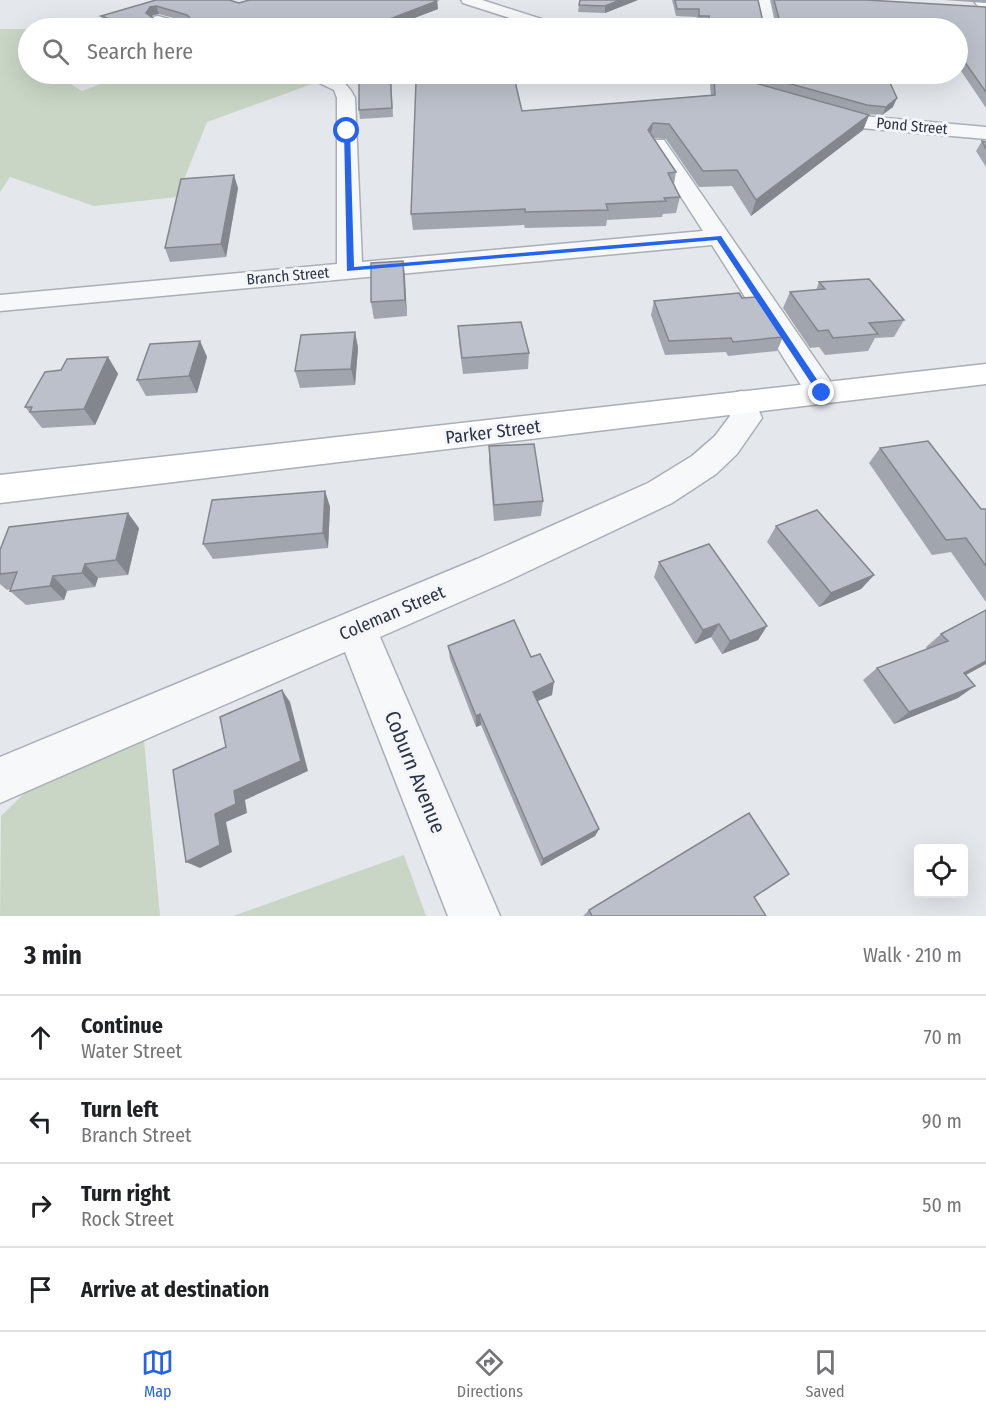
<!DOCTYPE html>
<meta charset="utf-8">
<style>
body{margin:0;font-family:"Fira Sans Condensed",sans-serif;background:#f6f6f6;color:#202124}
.controls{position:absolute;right:18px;bottom:18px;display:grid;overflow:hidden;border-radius:6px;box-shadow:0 6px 24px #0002}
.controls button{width:54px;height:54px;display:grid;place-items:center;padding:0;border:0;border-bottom:2px solid #e0e0e0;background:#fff;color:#202124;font:30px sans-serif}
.stop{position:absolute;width:18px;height:18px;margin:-14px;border:4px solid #2563eb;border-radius:50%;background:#fff}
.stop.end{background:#2563eb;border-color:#fff;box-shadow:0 2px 6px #0008}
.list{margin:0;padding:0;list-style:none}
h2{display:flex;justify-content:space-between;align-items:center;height:78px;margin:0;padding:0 24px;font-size:26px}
h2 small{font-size:20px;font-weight:400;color:#757577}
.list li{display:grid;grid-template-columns:39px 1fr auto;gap:18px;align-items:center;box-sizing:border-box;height:84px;padding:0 24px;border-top:2px solid #e0e0e0}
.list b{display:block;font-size:22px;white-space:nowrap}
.list p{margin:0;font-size:20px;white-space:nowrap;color:#757577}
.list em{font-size:20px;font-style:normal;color:#757577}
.icon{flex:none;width:33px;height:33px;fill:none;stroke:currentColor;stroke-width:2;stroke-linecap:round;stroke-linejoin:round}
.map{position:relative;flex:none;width:986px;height:916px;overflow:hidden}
.search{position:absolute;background:#fff;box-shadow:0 6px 24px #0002;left:18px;right:18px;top:18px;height:66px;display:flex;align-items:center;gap:15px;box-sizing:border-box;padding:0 21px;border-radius:33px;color:#757577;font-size:22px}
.sheet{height:414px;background:#fff}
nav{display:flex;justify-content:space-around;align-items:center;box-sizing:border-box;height:84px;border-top:2px solid #e0e0e0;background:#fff;font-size:16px;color:#757577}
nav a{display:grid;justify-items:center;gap:3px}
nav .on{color:#2563eb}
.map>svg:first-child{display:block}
.green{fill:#c9d6c5}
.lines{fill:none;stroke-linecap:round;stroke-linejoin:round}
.minor-casing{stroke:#a9aeb7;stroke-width:3}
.secondary-casing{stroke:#a9aeb7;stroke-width:3}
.minor{fill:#f7f8fa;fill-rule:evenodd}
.secondary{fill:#fff;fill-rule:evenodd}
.wall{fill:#a1a5ae;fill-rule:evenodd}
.shaded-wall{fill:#83868d}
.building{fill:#bbc0ca;stroke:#83868d;stroke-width:1.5;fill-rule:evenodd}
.route{fill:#2563eb}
.labels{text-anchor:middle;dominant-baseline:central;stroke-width:6;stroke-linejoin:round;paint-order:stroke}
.far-street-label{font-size:15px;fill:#2b3445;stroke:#f4f6f9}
.street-label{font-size:18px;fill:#2b3445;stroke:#f4f6f9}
.near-street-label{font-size:21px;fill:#2b3445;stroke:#f4f6f9}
</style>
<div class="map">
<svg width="986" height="916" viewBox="0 0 986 916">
<rect width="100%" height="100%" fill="#e4e7ec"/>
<g class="green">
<polygon points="0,29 28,29 28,41 26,42 28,44 28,74 71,74 61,78 82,91 128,74 149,83 174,74 284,74 312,84 207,122 177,197 94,206 10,177 0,192"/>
<polygon points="144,740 160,916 0,916 1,816 33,785"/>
<polygon points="404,855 426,916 233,916"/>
</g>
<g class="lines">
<g class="minor-casing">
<g id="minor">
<polygon points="461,0 482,0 560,25 563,28 541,28 463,3"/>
<polygon points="756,0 770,0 776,28 762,28"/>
<polygon points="973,0 986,0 986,11 981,10"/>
<path d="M158 16 189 25 192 28C178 29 161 30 151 20L153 17Z"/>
<path d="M307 74C329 72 345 77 355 98L362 262 703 231 647 144 650 140H664L833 385 837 393 833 401 822 404 811 401 712 245 0 311V295L337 264V98L334 90 309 78Z"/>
<polygon points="693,74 718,74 760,85 763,89 760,93 754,94 695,78"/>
<polygon points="823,105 862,116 986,127 986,139 861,128 816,115 814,111 816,107"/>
<polygon points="741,391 752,394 762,418 737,454 716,474 672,503 503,583 380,637 500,916 448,916 345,652 0,803 0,757 477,559 648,483 692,456 715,436 730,416 726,402 730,394"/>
</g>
</g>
<g class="secondary-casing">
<polygon id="secondary" points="986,364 986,384 0,503 0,475"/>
</g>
<use href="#minor" class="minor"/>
<use href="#secondary" class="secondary"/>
</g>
<g class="wall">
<path d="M156 0 239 3 437 1 438 9 388 28H105L112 26 104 23 101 16ZM159 14 188 22 173 23 156 20 151 16 153 15Z"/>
<polygon points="638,0 605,13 578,12 579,5"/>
<polygon points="672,0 758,0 763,22 776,22 771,0 867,0 986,7 986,108 957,65 957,28 708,28 708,24 697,24 697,17 676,16"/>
<polygon points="944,0 986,0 986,3"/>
<polygon points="391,74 393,117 360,119 359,110"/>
<polygon points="713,74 886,74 893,107 882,115 864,114 869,115 863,130 751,216 732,186 699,187 666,139 653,138 676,172 674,184 680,197 676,213 663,214 662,217 607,220 606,226 525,228 524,225 413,230 411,214 522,111 711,95 710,85"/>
<polygon points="982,141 986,142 986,167 976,151"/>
<polygon points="238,188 226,257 170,262 165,248"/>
<polygon points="403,261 407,316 374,319 371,302"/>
<polygon points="819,282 904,320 894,337 875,338 868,351 825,355 819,347 810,348 783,308 790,292 816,290"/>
<polygon points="742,298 783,337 777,351 728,356 726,352 665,355 651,315 654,301"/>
<polygon points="458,326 529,353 528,369 463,374 459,343"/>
<polygon points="355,332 358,348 355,385 300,388 295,371"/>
<polygon points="200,341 207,357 197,393 146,396 137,380"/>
<polygon points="108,357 118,374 95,425 42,428 25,407 61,370"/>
<polygon points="489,446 543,501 541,516 494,521 489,462"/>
<polygon points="880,448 981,509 986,509 986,602 951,552 932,555 869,463"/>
<polygon points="325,491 330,507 328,548 213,559 203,544"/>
<polygon points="776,526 874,575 861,589 819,607 767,542"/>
<polygon points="139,528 128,575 98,578 95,587 67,591 64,600 26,605 10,591 11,589 7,590 0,584 0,574"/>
<polygon points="659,562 767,626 758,640 722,654 711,637 695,644 654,577"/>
<polygon points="986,610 986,664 966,675 958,698 894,724 863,680 877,668 927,649 926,647 941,634"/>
<polygon points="448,646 531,657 552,695 537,701 599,829 595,836 541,866 481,725 476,727 450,659"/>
<polygon points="589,910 766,916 583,916"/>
</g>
<g class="shaded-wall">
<polygon points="620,0 638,0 605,13 605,6"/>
<polygon points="437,1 438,9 388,28 387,20"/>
<polygon points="156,6 159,14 153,15 149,20 146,13 150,7"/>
<polygon points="237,20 238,28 214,28"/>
<polygon points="897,98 893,107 882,115 886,107"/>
<polygon points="869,115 863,130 751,216 756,200"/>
<polygon points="653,123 650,138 648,130"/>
<polygon points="234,175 238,188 226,257 221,244"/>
<polygon points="403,261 405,277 407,316 405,300"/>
<polygon points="355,332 358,348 355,385 351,369"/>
<polygon points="200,341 207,357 197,393 189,376"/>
<polygon points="108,357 118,374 95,425 84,409"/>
<polygon points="325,491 330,507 328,548 323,533"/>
<polygon points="128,513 139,528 128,575 116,560"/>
<polygon points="85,564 98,578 95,587 82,573"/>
<polygon points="874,575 861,589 819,607 831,593"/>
<polygon points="53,576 67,591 64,600 50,586"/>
<polygon points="719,624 711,637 695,644 703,630"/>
<polygon points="767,626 758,640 722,654 730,641"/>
<polygon points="986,661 986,664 947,685 964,673"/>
<polygon points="554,682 552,695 531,704 533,692"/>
<polygon points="975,686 958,698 894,724 909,712"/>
<polygon points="282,690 290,702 308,771 245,800 247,813 226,822 232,852 200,868 186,862 215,814 234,791"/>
<polygon points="480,714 481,725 476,727 476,716"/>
<polygon points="599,829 595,836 541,866 543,859"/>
</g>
<g class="building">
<path d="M156 0H229L239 3 249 0H433L437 1 387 20V28H262L237 20 214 28H105L122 23 101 16ZM156 6 187 15 192 20 190 22 173 23 156 20 146 13 150 7Z"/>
<polygon points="580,0 620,0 605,6 579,5"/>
<polygon points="675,0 758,0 763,22 780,22 774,0 867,0 986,7 986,92 957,51 957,28 710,28 709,16 699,16 699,9 677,9"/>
<polygon points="359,74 390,74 392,108 359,110"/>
<polygon points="714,74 723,74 869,115 756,200 737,170 703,171 669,124 653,123 648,130 676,172 668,173 680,197 664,198 666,201 606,204 608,210 525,212 525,209 411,214 416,82 514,77 522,111 715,95"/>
<polygon points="755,74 886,74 897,98 886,107 867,105"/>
<polygon points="982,141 986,142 986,149"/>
<polygon points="234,175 221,244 165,248 181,179"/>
<polygon points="403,261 405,300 371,302 371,263"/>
<polygon points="869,279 904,320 869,323 878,334 833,338 828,330 818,331 790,292 825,289 819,282"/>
<polygon points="739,293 742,298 756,297 783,337 733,342 731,338 669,341 654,301"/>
<polygon points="521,322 529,353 462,358 458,326"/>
<polygon points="355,332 351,369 295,371 301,335"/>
<polygon points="200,341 189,376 137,380 150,344"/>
<polygon points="108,357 84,409 30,412 32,407 25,407 45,372 61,370 67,359"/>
<polygon points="928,441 981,509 986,509 986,566 966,538 946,540 880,448"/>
<polygon points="534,444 543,501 494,505 489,446"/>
<polygon points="325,491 323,533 203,544 212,500"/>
<polygon points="817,510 874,575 831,593 776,526"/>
<polygon points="128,513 116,560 85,564 82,573 53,576 50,586 10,591 17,572 0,574 0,550 9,527"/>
<polygon points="709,544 767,626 730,641 719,624 703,630 659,562"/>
<polygon points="986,610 986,661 964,673 975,686 909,712 877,668 948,641 941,634"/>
<polygon points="514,620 531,657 540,654 554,682 533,692 599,829 543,859 480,714 476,716 448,646"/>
<polygon points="282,690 301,761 234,791 236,804 215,814 220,845 186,862 173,770 226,747 220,717"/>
<polygon points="749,813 789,874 754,897 766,916 592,916 589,910"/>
</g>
<polygon class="route" points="347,129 350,131 354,267 721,236 826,393 819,395 717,240 347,271 344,131"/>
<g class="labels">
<g class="far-street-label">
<text transform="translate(912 126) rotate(5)">Pond Street</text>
<text transform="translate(288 276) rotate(-5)">Branch Street</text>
</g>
<g class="street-label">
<text transform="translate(493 432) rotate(-7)">Parker Street</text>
<text transform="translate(392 613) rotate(-23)">Coleman Street</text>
</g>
<g class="near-street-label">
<text transform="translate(415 772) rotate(68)">Coburn Avenue</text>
</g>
</g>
</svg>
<div class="controls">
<button><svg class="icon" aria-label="locate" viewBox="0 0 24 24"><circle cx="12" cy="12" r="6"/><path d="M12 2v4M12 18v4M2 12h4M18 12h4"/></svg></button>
</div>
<div class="stop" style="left:347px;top:131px"></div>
<div class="stop end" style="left:822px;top:393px"></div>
<div class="search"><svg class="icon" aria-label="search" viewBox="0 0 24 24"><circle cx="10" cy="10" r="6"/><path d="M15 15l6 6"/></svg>Search here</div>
</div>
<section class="sheet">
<h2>3 min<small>Walk · 210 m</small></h2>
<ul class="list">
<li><svg class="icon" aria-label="ahead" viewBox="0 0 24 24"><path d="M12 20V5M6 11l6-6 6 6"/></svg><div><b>Continue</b><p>Water Street</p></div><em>70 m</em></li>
<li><svg class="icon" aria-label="left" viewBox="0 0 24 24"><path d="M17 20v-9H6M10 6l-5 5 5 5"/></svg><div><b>Turn left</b><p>Branch Street</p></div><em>90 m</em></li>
<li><svg class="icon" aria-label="right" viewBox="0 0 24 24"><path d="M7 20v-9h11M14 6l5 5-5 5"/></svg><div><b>Turn right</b><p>Rock Street</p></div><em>50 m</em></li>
<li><svg class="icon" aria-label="arrive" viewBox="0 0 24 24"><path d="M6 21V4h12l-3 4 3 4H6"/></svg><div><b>Arrive at destination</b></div></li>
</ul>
</section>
<nav>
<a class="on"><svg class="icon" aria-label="map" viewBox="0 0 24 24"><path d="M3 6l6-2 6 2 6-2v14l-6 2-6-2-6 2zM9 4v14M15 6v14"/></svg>Map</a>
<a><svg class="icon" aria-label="directions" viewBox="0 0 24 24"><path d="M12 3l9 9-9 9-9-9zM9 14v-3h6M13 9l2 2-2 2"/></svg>Directions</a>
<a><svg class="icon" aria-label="saved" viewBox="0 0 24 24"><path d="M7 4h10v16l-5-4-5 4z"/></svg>Saved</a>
</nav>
